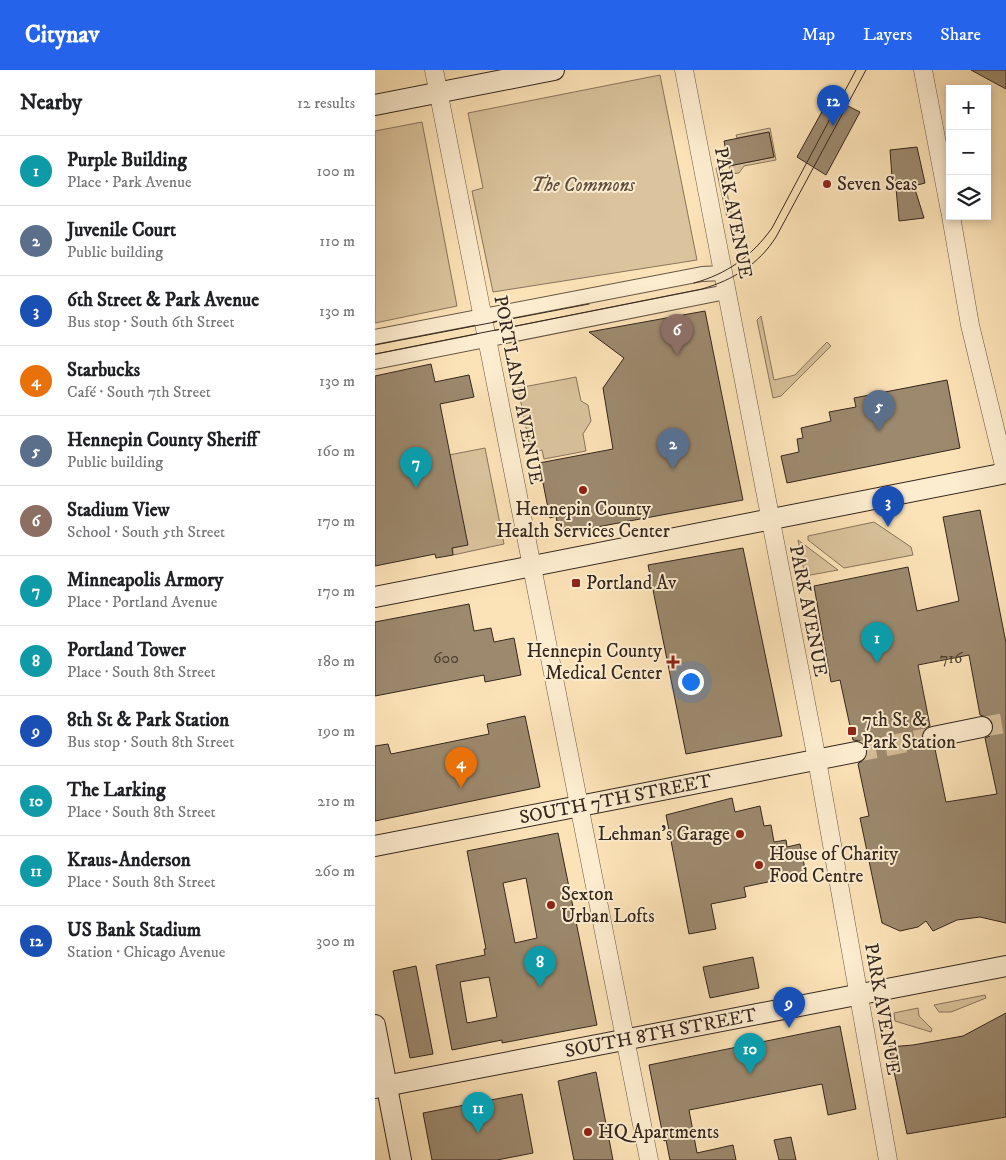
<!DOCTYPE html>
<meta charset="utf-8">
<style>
body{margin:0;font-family:"IM FELL DW Pica",serif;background:#f6f6f6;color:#202124}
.controls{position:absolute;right:15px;top:15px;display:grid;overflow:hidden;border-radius:0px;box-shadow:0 2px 8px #0003}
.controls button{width:45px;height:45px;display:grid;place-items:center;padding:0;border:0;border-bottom:1px solid #e0e0e0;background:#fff;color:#202124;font:25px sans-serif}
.you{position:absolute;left:315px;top:611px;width:18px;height:18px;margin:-12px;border:4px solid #fff;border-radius:50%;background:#1a73e8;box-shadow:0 0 0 8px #1a73e833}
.badge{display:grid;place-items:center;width:32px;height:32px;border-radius:50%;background:#2563eb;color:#fff;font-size:16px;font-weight:700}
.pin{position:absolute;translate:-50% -41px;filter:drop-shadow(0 1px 2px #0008)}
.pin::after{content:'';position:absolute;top:26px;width:18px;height:15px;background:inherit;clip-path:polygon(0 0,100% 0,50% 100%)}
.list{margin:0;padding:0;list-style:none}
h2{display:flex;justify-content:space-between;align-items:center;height:65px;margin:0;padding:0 20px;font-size:21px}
h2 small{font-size:16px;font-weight:400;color:#757577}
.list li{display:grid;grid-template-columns:32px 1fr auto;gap:15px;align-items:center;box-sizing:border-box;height:70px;padding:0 20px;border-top:1px solid #e0e0e0}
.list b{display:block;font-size:19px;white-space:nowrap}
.list p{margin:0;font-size:16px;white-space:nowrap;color:#757577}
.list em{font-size:16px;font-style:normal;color:#757577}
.icon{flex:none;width:28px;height:28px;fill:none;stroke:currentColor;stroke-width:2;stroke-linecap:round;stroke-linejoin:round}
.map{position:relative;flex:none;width:631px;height:1090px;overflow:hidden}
header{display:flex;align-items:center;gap:30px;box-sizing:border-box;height:70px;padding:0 25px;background:#2563eb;color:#fff}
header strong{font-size:24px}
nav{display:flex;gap:28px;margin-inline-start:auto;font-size:18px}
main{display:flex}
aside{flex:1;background:#fff}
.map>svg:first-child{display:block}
.green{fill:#dac39d;stroke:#88755e}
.building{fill:#9c896e;stroke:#35271e;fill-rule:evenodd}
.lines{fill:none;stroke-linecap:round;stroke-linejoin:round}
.secondary-tunnel{stroke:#d4bd98;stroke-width:20;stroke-dasharray:20 10;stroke-linecap:butt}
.minor-casing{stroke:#675644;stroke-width:16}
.tertiary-casing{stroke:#675644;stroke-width:19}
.secondary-casing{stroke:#35271e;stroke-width:22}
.minor{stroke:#fdedd0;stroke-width:14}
.tertiary{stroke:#fdedd0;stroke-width:18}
.secondary{stroke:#fdedd0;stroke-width:20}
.tram{stroke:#35271e;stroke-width:1}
.poi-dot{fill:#8f2418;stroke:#fdedd0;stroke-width:2}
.labels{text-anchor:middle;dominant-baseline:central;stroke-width:4;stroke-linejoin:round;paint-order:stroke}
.number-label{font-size:16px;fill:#4f4032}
.poi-label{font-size:19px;fill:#35271e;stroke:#fdedd0;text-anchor:start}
.park-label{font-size:19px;font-style:italic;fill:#5e4e3e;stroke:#fdedd0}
.street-label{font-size:19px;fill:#35271e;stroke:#fdedd0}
</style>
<header>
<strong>Citynav</strong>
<nav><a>Map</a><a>Layers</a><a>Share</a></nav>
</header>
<main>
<aside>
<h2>Nearby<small>12 results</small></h2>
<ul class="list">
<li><span class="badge" style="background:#0f9aa8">1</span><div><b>Purple Building</b><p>Place · Park Avenue</p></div><em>100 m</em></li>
<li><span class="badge" style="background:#5c6f8a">2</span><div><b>Juvenile Court</b><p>Public building</p></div><em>110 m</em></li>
<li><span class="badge" style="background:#1a4fb4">3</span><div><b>6th Street &amp; Park Avenue</b><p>Bus stop · South 6th Street</p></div><em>130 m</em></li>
<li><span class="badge" style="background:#e8710a">4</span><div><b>Starbucks</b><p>Café · South 7th Street</p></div><em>130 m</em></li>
<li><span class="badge" style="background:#5c6f8a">5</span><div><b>Hennepin County Sheriff</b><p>Public building</p></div><em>160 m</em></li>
<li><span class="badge" style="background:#8d6e63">6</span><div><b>Stadium View</b><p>School · South 5th Street</p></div><em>170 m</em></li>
<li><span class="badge" style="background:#0f9aa8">7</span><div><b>Minneapolis Armory</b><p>Place · Portland Avenue</p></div><em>170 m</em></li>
<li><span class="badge" style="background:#0f9aa8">8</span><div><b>Portland Tower</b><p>Place · South 8th Street</p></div><em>180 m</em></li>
<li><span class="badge" style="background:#1a4fb4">9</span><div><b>8th St &amp; Park Station</b><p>Bus stop · South 8th Street</p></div><em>190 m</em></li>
<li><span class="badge" style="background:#0f9aa8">10</span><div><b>The Larking</b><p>Place · South 8th Street</p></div><em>210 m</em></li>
<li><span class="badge" style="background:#0f9aa8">11</span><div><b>Kraus-Anderson</b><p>Place · South 8th Street</p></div><em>260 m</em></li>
<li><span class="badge" style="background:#1a4fb4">12</span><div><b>US Bank Stadium</b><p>Station · Chicago Avenue</p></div><em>300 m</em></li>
</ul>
</aside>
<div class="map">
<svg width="631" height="1090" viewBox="0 0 631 1090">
<rect width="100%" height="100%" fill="#fce3b7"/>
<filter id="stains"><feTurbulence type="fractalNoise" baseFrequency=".004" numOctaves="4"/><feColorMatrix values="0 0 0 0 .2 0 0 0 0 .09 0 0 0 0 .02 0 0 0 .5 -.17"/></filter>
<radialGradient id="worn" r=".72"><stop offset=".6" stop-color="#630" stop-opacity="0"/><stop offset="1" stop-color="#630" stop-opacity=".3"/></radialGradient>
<g class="green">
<polygon points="285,5 322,190 118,222 97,121 108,118 93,43"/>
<polygon points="47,52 82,236 0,253 0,61"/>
<polygon points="395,58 401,90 369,96 364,103 356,104 354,96 399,87 394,62 362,68 361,65"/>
<polygon points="347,97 357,147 352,148 341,98"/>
<polygon points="386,246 399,310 420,305 452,272 456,276 406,326 398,328 382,250"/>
<polygon points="201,307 206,331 213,335 216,351 208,364 211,381 169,389 167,380 156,382 143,318"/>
<polygon points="110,378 129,474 78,485 74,385"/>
<polygon points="499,452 536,477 538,485 469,498 433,470 433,466"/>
<polygon points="423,470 463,500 430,506"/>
<polygon points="610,925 611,928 576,942 564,942 559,935"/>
<polygon points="543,938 544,946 557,959 556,962 520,951 519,943"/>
</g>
<g class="building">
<polygon points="596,0 631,0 631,19"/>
<polygon points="455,27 485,42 451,105 422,87"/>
<polygon points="394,62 399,87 354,96 349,71"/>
<polygon points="542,77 550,113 539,116 549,148 524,151 520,107 517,107 515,80"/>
<polygon points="330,241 368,430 184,464 181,446 175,448 164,393 238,379 228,318 249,288 214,262"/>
<polygon points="56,294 60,312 94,305 99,327 65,334 93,475 77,478 78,485 61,488 60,484 0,496 0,306"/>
<polygon points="572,310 585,378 412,413 406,386 424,382 422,369 428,368 426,358 456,351 454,342 481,337 479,328"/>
<path d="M605 440 631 573V853L605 847 582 850 558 861 551 851 543 857 525 861 507 853 485 748 494 746 483 694 492 686V679L485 671 478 670 465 610 456 612 439 516 533 497 542 541 584 531 568 447ZM594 585 605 645 616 649 619 655 615 666 610 668 622 724 571 732 560 679 549 675 546 669 550 658 555 656 543 595Z"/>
<polygon points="368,478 407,666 311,684 273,495"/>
<polygon points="94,534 99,561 116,558 119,572 139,568 146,605 110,612 109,605 0,626 0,552"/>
<polygon points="150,646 165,717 0,751 0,676 13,674 16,684 114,664 112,654"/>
<polygon points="357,728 360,742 385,736 389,756 396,755 399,772 411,770 412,777 425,774 431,804 369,817 371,827 336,834 341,859 314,864 291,745"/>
<path d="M183 763 222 955 127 973V970L77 980 61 895 110 885 109 879H111L92 781ZM151 808 162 868 140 873 128 813ZM114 907 122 947 92 953 85 912Z"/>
<polygon points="378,887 384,918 335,928 328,897"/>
<polygon points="41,896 58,984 35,988 18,901"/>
<polygon points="631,943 631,1047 532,1064 514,977 538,975 588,966"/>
<polygon points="465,956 481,1039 453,1045 447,1014 314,1040 322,1083 358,1075 361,1090 295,1090 291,1070 289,1071 274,995"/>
<polygon points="221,1002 238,1090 199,1090 183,1011"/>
<polygon points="147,1024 158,1083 122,1090 57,1090 48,1043"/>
<polygon points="416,1067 421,1090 404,1090 399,1070"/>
</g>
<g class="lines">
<g class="secondary-tunnel">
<polyline points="607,657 631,653"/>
<polyline points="481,682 558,667"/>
</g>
<g class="minor-casing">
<g id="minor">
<polyline points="0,267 327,204 347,203"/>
<polyline points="0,292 351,222"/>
</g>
</g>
<g class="tertiary-casing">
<g id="tertiary">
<polyline points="59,0 274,1090"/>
<polyline points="309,0 442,690 513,1090"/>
<polyline points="548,0 575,141"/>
<polyline points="576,146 595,255 631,404"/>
</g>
</g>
<g class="secondary-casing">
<g id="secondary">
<polyline points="0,35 179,0"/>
<polyline points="0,527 631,403"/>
<polyline points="558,667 607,657"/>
<path id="s1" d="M0 776 481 682"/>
<polyline points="0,955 26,1090"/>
<path id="s2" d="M0 1018 631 896"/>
</g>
</g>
<use href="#minor" class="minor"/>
<use href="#tertiary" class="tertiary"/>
<use href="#secondary" class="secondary"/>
<g class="tram">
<path d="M319 213C352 204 377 186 397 158L481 0"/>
<polyline points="0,275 214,234"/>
<path d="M0 284 327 219C358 210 384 194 401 167L491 0"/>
</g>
</g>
<g class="poi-dot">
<circle cx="452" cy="114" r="5"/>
<circle cx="208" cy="420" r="5"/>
<rect x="196" y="508" width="10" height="10" rx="2.5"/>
<path d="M295.5 584.5h5v5h5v5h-5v5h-5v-5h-5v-5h5z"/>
<rect x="472" y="656" width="10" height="10" rx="2.5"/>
<circle cx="365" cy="764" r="5"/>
<circle cx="384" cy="795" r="5"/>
<circle cx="176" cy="835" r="5"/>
<circle cx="213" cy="1062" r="5"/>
</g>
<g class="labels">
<g class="number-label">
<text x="71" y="588">600</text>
<text x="576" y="588">716</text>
</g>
<g class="poi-label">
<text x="462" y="114">Seven Seas</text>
<text x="208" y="439" text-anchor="middle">Hennepin County<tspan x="208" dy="22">Health Services Center</tspan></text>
<text x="211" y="513">Portland Av</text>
<text x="287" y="581" text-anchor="end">Hennepin County<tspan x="287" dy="22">Medical Center</tspan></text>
<text x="487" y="650">7th St &amp;<tspan x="487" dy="22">Park Station</tspan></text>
<text x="355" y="764" text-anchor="end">Lehman's Garage</text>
<text x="394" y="784">House of Charity<tspan x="394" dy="22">Food Centre</tspan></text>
<text x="186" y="824">Sexton<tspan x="186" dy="22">Urban Lofts</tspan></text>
<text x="223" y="1062">HQ Apartments</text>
</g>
<g class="park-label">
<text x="208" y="115">The Commons</text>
</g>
<g class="street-label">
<text transform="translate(358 143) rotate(79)">PARK AVENUE</text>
<text transform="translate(143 320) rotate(79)">PORTLAND AVENUE</text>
<text transform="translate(433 541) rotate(79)">PARK AVENUE</text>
<text stroke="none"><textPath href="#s1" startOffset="245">SOUTH 7TH STREET</textPath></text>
<text transform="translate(507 939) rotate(80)">PARK AVENUE</text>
<text stroke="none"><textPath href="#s2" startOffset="291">SOUTH 8TH STREET</textPath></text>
</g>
</g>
<rect width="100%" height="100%" filter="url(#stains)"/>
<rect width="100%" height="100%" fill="url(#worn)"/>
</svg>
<div class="controls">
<button>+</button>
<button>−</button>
<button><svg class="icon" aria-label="layers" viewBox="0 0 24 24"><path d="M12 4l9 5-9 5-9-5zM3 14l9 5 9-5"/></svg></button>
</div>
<div class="you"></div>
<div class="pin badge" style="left:502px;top:593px;background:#0f9aa8">1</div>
<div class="pin badge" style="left:298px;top:399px;background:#5c6f8a">2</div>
<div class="pin badge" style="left:513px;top:457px;background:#1a4fb4">3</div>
<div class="pin badge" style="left:86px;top:718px;background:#e8710a">4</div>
<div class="pin badge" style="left:504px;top:361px;background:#5c6f8a">5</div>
<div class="pin badge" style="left:302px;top:285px;background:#8d6e63">6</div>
<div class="pin badge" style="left:41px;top:418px;background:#0f9aa8">7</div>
<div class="pin badge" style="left:165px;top:917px;background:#0f9aa8">8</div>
<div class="pin badge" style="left:414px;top:958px;background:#1a4fb4">9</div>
<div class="pin badge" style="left:375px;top:1004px;background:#0f9aa8">10</div>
<div class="pin badge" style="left:103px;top:1063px;background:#0f9aa8">11</div>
<div class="pin badge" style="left:458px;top:56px;background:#1a4fb4">12</div>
</div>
</main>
